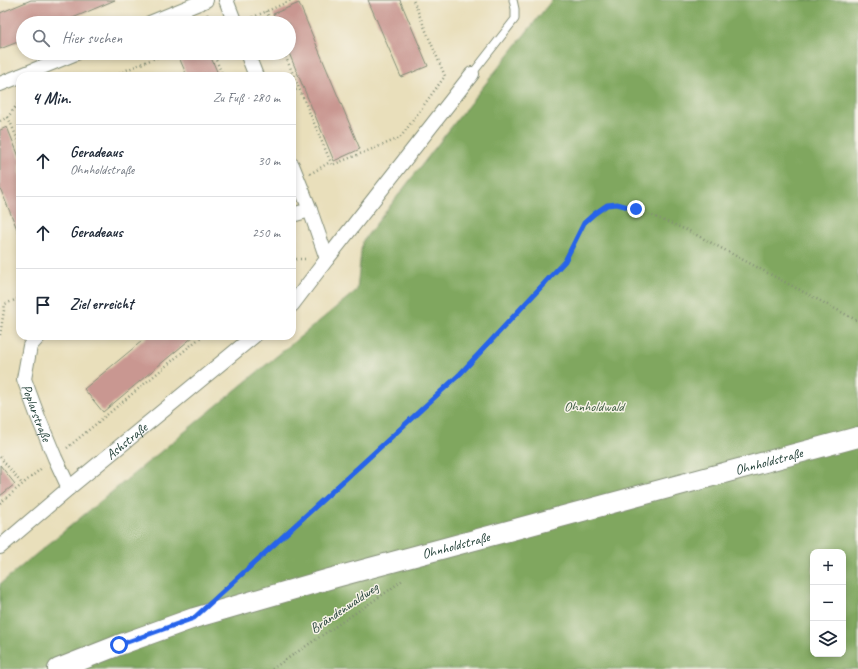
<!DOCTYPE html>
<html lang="de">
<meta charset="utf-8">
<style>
body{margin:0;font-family:Caveat,sans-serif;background:#f2f2f3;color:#1f2937}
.controls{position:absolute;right:12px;bottom:12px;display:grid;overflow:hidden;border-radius:8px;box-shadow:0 2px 6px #0003}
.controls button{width:36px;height:36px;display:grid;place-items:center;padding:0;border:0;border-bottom:1px solid #e0e1e3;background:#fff;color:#1f2937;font:20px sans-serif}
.stop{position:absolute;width:12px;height:12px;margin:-9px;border:3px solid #2563eb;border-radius:50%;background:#fff}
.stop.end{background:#2563eb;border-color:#fff;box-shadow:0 1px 4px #0008}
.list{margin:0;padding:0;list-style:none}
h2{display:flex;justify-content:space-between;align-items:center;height:52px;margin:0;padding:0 16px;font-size:17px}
h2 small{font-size:13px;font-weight:400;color:#747a83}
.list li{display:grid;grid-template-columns:26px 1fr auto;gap:12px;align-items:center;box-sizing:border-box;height:72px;padding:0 16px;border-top:1px solid #e0e1e3}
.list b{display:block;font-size:15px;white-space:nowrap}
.list p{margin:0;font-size:13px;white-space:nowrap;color:#747a83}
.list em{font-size:13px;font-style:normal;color:#747a83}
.icon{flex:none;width:22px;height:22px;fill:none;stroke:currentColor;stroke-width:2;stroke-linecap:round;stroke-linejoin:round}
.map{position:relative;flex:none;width:858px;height:669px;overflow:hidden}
.search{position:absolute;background:#fff;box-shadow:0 2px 6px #0003;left:16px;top:16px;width:280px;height:44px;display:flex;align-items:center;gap:10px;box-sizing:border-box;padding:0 14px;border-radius:22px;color:#747a83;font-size:15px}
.panel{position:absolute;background:#fff;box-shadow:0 2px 6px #0003;left:16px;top:72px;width:280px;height:268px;border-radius:12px}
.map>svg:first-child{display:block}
.forest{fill:#80a75e;stroke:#507249;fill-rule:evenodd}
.building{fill:#c99791}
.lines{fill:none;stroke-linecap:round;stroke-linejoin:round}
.lane-casing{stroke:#848e78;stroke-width:9}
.street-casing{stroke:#848e78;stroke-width:16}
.secondary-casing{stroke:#848e78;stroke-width:22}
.path{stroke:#848e78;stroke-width:2.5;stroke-dasharray:1 3;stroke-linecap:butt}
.lane{stroke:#fff;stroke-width:7}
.street{stroke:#fff;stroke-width:14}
.secondary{stroke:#fff;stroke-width:20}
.route{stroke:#2563eb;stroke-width:5}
.labels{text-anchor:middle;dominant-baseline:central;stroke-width:3;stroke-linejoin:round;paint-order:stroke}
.park-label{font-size:14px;fill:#3f5e42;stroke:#f7f3e8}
.street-label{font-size:14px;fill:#1f3d34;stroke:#f7f3e8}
</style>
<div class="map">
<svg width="858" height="669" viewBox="0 0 858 669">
<rect width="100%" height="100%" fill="#f7f3e8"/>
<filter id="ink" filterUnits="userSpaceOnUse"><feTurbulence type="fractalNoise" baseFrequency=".025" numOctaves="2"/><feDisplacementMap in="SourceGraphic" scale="8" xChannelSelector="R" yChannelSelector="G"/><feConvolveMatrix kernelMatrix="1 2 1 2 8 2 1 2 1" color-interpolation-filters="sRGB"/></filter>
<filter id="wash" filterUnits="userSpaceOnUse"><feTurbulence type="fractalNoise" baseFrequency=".012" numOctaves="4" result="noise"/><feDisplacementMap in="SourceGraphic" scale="16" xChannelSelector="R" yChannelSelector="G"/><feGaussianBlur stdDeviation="0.9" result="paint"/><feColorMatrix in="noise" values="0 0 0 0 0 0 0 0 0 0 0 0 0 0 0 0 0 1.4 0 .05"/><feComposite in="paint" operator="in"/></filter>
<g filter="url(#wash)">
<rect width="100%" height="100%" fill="#e9dfbb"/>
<path class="forest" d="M552 0H858V669H0V584L357 290 362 242 456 121ZM813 552H843V654H813Z"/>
<g id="blocks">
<g class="building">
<polygon points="31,0 115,0 61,23 23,23 23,40 0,49 0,13"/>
<polygon points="368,0 400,0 428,66 401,77"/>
<polygon points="299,3 360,149 334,161 289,53 289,23 277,23 273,14"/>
<polygon points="182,53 209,53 219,76 187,76 178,55"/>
<polygon points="7,127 20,159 20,236 0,188 0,130"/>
<polygon points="148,336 194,336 103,412 84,389"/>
<polygon points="0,465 15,484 0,496"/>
</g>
</g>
</g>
<g filter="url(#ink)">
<use href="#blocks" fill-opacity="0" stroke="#848e78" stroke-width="1"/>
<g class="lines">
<g class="lane-casing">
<polyline id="lane" points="472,74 515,19 515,9 513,0"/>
</g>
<g class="street-casing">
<g id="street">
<polyline points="226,0 235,23"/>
<polyline points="150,23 206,0"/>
<polyline points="247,53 256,76"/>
<polyline points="20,76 76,53"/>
<polyline points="0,84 20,76"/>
<polyline points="292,165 310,210 327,259 292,305"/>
<polyline points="292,215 310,210"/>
<polyline points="327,259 472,74"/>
<path id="s1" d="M39 336 30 346 24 379 38 417 55 458 69 488"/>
<path id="s2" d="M0 547 69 488 254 336"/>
</g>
</g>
<g class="secondary-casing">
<g id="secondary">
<path id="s3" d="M58 669 119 645 194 618 329 579 858 437"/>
</g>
</g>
<g class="path">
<polyline points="266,11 272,23"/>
<polyline points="207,14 211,23"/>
<polyline points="249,19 292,0"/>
<polyline points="213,53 223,76"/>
<polyline points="284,53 332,165 400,138 445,76 413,0"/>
<polyline points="112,76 167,53"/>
<polyline points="292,92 299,88"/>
<polyline points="8,117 20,145"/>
<polyline points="0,121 8,117 20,101"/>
<polyline points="310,174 330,162"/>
<polyline points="292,259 307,259"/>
<polyline points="0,335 5,304 20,298"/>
<polyline points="67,448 202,336"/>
<polyline points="0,457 22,484"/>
<polyline points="0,503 43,467"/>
<polyline points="225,589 460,374 565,261 584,223 594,214 607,205 617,204 636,209 689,231 858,321"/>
<polyline points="272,669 388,591 404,579"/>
</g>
<use href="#lane" class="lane"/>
<use href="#street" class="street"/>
<use href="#secondary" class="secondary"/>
</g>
</g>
<g class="lines" filter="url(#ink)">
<polyline class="route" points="119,645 194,618 460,374 565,261 584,223 594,214 607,205 617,204 636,209"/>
</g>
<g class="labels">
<g class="park-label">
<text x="594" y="406">Ohnholdwald</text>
</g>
<g class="street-label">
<text stroke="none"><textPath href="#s1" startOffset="83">Poplarstraße</textPath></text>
<text stroke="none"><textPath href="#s2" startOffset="165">Ashstraße</textPath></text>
<text stroke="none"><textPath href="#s3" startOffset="741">Ohnholdstraße</textPath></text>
<text stroke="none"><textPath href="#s3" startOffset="417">Ohnholdstraße</textPath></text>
<text transform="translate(344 608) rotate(-34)">Brändenwaldweg</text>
</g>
</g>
</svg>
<div class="controls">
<button>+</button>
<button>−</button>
<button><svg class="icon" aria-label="layers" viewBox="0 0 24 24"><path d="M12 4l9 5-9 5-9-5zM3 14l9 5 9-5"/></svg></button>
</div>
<div class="stop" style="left:119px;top:645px"></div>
<div class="stop end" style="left:636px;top:209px"></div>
<div class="search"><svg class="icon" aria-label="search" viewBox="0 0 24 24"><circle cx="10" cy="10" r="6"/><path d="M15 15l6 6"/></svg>Hier suchen</div>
<section class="panel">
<h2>4 Min.<small>Zu Fuß · 280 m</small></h2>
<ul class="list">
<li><svg class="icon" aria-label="ahead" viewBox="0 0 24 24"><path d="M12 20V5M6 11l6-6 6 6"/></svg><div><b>Geradeaus</b><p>Ohnholdstraße</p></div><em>30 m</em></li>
<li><svg class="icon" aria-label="ahead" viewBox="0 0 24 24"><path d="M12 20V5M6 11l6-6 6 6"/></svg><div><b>Geradeaus</b></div><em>250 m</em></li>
<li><svg class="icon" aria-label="arrive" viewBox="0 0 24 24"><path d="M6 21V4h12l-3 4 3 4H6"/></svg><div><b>Ziel erreicht</b></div></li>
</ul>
</section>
</div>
